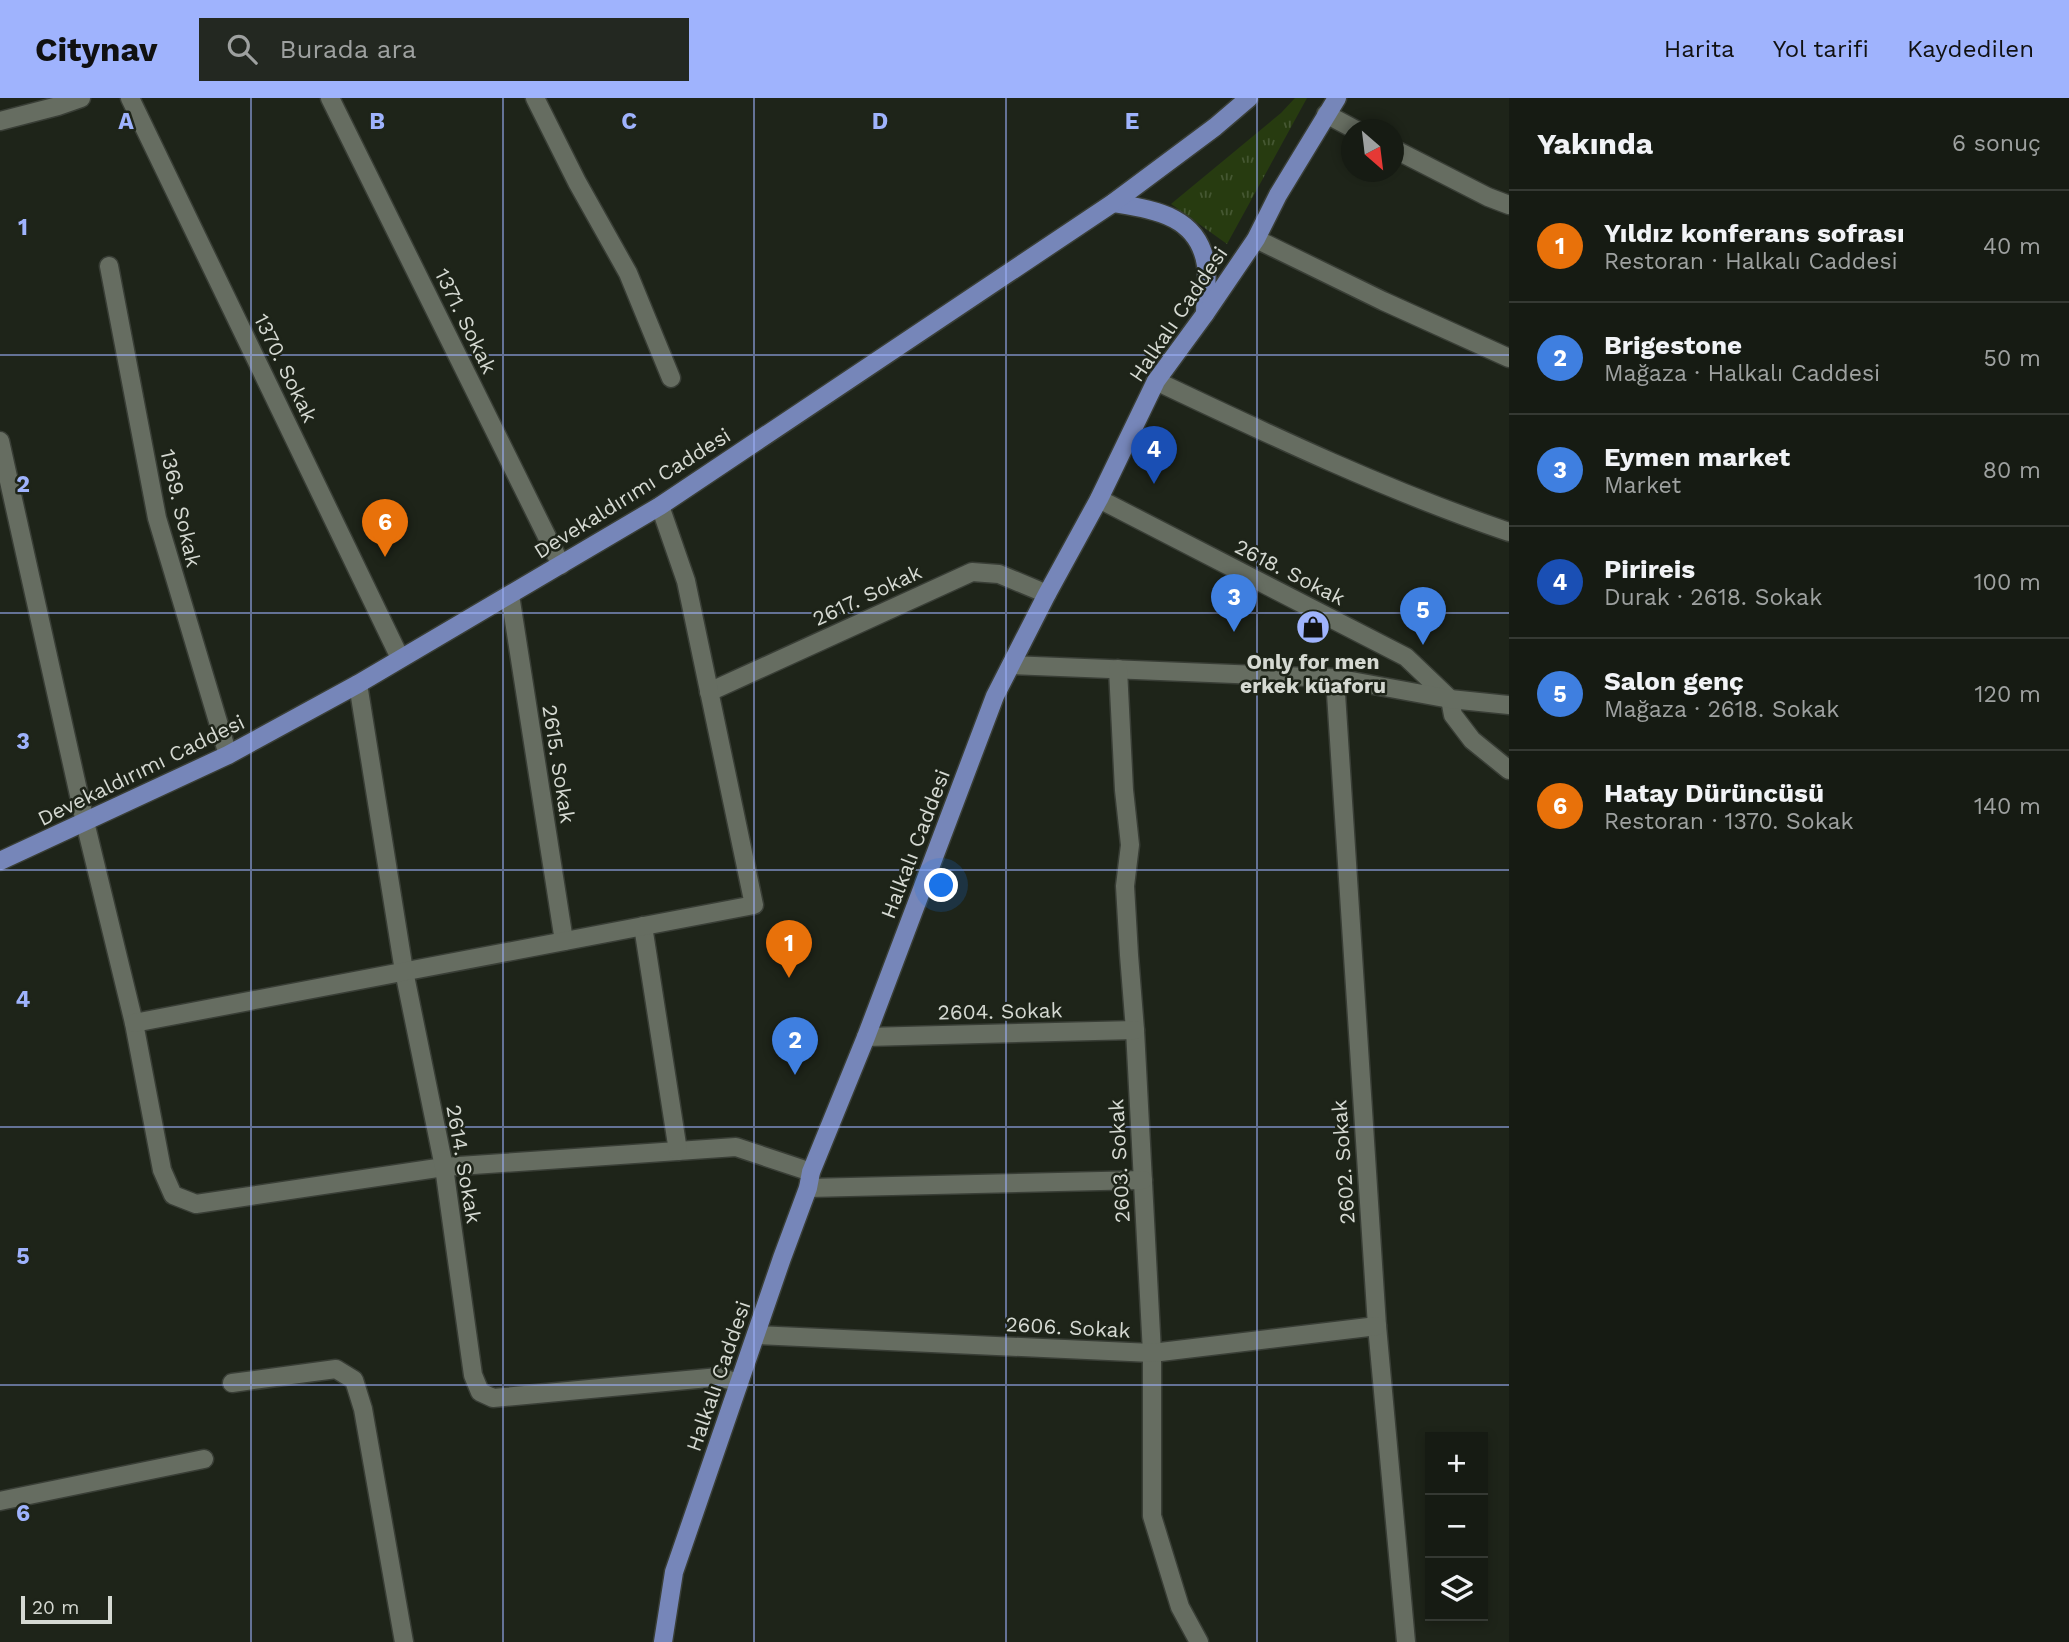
<!DOCTYPE html>
<html lang="tr">
<meta charset="utf-8">
<style>
body{margin:0;font-family:"Work Sans",sans-serif;background:#232821;color:#f1f3f6}
.controls{position:absolute;right:21px;bottom:21px;display:grid;overflow:hidden;border-radius:0px;box-shadow:0 4px 10px #0003}
.controls button{width:63px;height:63px;display:grid;place-items:center;padding:0;border:0;border-bottom:2px solid #353933;background:#161b13;color:#f1f3f6;font:35px sans-serif}
.compass{position:absolute;left:1341px;top:21px;width:63px;height:63px;border-radius:50%;background:#161b13;box-shadow:0 4px 10px #0003;rotate:152deg}
.scale{position:absolute;left:21px;bottom:18px;width:91px;box-sizing:border-box;padding-left:7px;border:4px solid #d5d9d2;border-top:0;font-size:19px;line-height:24px;white-space:nowrap;color:#d5d9d2;-webkit-text-stroke:5px #1e2419;paint-order:stroke}
.you{position:absolute;left:942px;top:788px;width:24px;height:24px;margin:-18px;border:5px solid #fff;border-radius:50%;background:#1a73e8;box-shadow:0 0 0 10px #1a73e833}
.badge{display:grid;place-items:center;width:46px;height:46px;border-radius:50%;background:#9fb3fd;color:#fff;font-size:23px;font-weight:700}
.pin{position:absolute;translate:-50% -58px;filter:drop-shadow(0 2px 4px #0008)}
.pin::after{content:'';position:absolute;top:37px;width:24px;height:21px;background:inherit;clip-path:polygon(0 0,100% 0,50% 100%)}
.list{margin:0;padding:0;list-style:none}
h2{display:flex;justify-content:space-between;align-items:center;height:91px;margin:0;padding:0 28px;font-size:30px}
h2 small{font-size:23px;font-weight:400;color:#9ea1a0}
.list li{display:grid;grid-template-columns:46px 1fr auto;gap:21px;align-items:center;box-sizing:border-box;height:112px;padding:0 28px;border-top:2px solid #353933}
.list b{display:block;font-size:26px;white-space:nowrap}
.list p{margin:0;font-size:23px;white-space:nowrap;color:#9ea1a0}
.list em{font-size:23px;font-style:normal;color:#9ea1a0}
.icon{flex:none;width:38px;height:38px;fill:none;stroke:currentColor;stroke-width:2;stroke-linecap:round;stroke-linejoin:round}
.map{position:relative;flex:none;width:1509px;height:1544px;overflow:hidden}
header{display:flex;align-items:center;gap:42px;box-sizing:border-box;height:98px;padding:0 35px;background:#9fb3fd;color:#111}
header strong{font-size:33px}
nav{display:flex;gap:38px;margin-inline-start:auto;font-size:24px}
.search{width:490px;height:63px;background:#232821;display:flex;align-items:center;gap:18px;box-sizing:border-box;padding:0 24px;border-radius:0px;color:#9ea1a0;font-size:26px}
main{display:flex}
aside{flex:1;background:#161b13}
.map>svg:first-child{display:block}
.grass{fill:url(#grass-tufts)}
.lines{fill:none;stroke-linecap:round;stroke-linejoin:round}
.minor-casing{stroke:#393e36;stroke-width:21}
.major-casing{stroke:#393e36;stroke-width:21}
.minor{stroke:#666d61;stroke-width:18}
.major{stroke:#7686b9;stroke-width:18}
.grid{fill:none;stroke:#9fb3fd;stroke-width:2;stroke-opacity:0.55}
.labels{text-anchor:middle;dominant-baseline:central;stroke-width:5;stroke-linejoin:round;paint-order:stroke}
.street-label{font-size:21px;fill:#d5d9d2;stroke:#1e2419}
.poi-label{font-size:21px;font-weight:bold;fill:#d5d9d2;stroke:#1e2419}
.grid-label{font-size:23px;text-anchor:middle;font-weight:bold;fill:#9fb3fd;stroke:#1e2419;stroke-width:5;stroke-linejoin:round;paint-order:stroke}
</style>
<header>
<strong>Citynav</strong>
<div class="search"><svg class="icon" aria-label="search" viewBox="0 0 24 24"><circle cx="10" cy="10" r="6"/><path d="M15 15l6 6"/></svg>Burada ara</div>
<nav><a>Harita</a><a>Yol tarifi</a><a>Kaydedilen</a></nav>
</header>
<main>
<div class="map">
<svg width="1509" height="1544" viewBox="0 0 1509 1544">
<defs>
<pattern id="grass-tufts" width="24" height="20" patternUnits="userSpaceOnUse" patternTransform="scale(1.75)"><rect width="24" height="20" fill="#273b10"/><path d="M3 7l-1-3M5 7V3M7 7l1-3M15 17l-1-3M17 17v-4M19 17l1-3" fill="none" stroke="#455732"/></pattern>
</defs>
<rect width="100%" height="100%" fill="#1e2419"/>
<polygon class="grass" points="1295,0 1307,0 1227,146 1171,106 1281,15"/>
<g class="lines">
<g class="minor-casing">
<g id="minor">
<polyline points="130,0 400,560"/>
<polyline points="330,0 561,467"/>
<polyline points="535,0 577,84 628,175 671,280"/>
<polyline points="1326,16 1356,32"/>
<polyline points="0,23 58,8 81,0"/>
<polyline points="1394,51 1488,99 1509,107"/>
<polyline points="1256,141 1383,203 1509,260"/>
<polyline points="109,168 157,420 228,657"/>
<path d="M1156 283C1272 338 1388 393 1509 434"/>
<polyline points="0,343 85,724 134,925 162,1072 173,1097 196,1106 444,1069 736,1049 811,1074"/>
<polyline points="1099,401 1406,559 1450,601 1453,617 1472,642 1509,672"/>
<polyline points="510,497 564,843"/>
<polyline points="1011,567 1335,580 1450,601 1509,607"/>
<polyline points="1118,571 1124,692 1130,747 1125,788 1129,857 1135,932 1152,1255 1152,1418 1180,1509 1199,1544"/>
<polyline points="1335,580 1377,1228 1406,1544"/>
<polyline points="358,586 404,873 444,1069 473,1277 480,1294 493,1300 719,1279 739,1285"/>
<polyline points="709,594 972,474 999,476 1047,496"/>
<polyline points="643,828 678,1053"/>
<polyline points="134,925 754,807 686,483 660,408"/>
<polyline points="866,939 1135,932"/>
<polyline points="808,1090 1143,1082"/>
<polyline points="756,1237 1152,1255 1377,1228"/>
<polyline points="232,1285 336,1271 354,1282 363,1311 404,1544"/>
<polyline points="0,1403 204,1361"/>
</g>
</g>
<g class="major-casing">
<g id="major">
<path d="M1113 105C1154 112 1198 117 1206 167 1208 182 1205 200 1205 216"/>
<polyline points="0,763 228,657 358,586 660,408 1113,105 1215,29 1249,0"/>
<polyline points="663,1544 674,1474 782,1160 808,1090 811,1074 866,939 995,598 1047,496 1099,401 1156,283 1205,216 1256,141 1278,97 1337,0"/>
</g>
</g>
<use href="#minor" class="minor"/>
<use href="#major" class="major"/>
</g>
<path class="grid" d="M251 0V1544M503 0V1544M754 0V1544M1006 0V1544M1257 0V1544M0 257H1509M0 515H1509M0 772H1509M0 1029H1509M0 1287H1509"/>
<defs>
<g id="shop-disc" transform="scale(1.75)"><circle r="9.5" fill="#9fb3fd" stroke="#1e2419"/><path d="M-5-2.5h2.3a2.7 3.5 0 0 1 5.4 0H5L5.5 6h-11ZM-1.5-2.5h3a1.5 2.3 0 0 0-3 0Z" fill="#111"/></g>
</defs>
<g fill-rule="evenodd">
<use href="#shop-disc" x="1313" y="529"/>
</g>
<g class="labels">
<g class="street-label">
<text transform="translate(1178 216) rotate(-56)">Halkalı Caddesi</text>
<text transform="translate(466 223) rotate(64)">1371. Sokak</text>
<text transform="translate(286 270) rotate(64)">1370. Sokak</text>
<text transform="translate(632 395) rotate(-32)">Devekaldırımı Caddesi</text>
<text transform="translate(181 410) rotate(77)">1369. Sokak</text>
<text transform="translate(1290 474) rotate(27)">2618. Sokak</text>
<text transform="translate(867 497) rotate(-25)">2617. Sokak</text>
<text transform="translate(559 666) rotate(81)">2615. Sokak</text>
<text transform="translate(141 672) rotate(-26)">Devekaldırımı Caddesi</text>
<text transform="translate(915 746) rotate(-69)">Halkalı Caddesi</text>
<text transform="translate(1000 913) rotate(-1)">2604. Sokak</text>
<text transform="translate(1119 1063) rotate(-93)">2603. Sokak</text>
<text transform="translate(1343 1064) rotate(-94)">2602. Sokak</text>
<text transform="translate(464 1066) rotate(80)">2614. Sokak</text>
<text transform="translate(1068 1229) rotate(3)">2606. Sokak</text>
<text transform="translate(718 1278) rotate(-71)">Halkalı Caddesi</text>
</g>
<g class="poi-label">
<text x="1313" y="563">Only for men<tspan x="1313" dy="24">erkek küaforu</tspan></text>
</g>
</g>
<g class="grid-label">
<text x="126" y="31">A</text>
<text x="377" y="31">B</text>
<text x="629" y="31">C</text>
<text x="880" y="31">D</text>
<text x="1132" y="31">E</text>
<text x="23" y="137">1</text>
<text x="23" y="394">2</text>
<text x="23" y="651">3</text>
<text x="23" y="909">4</text>
<text x="23" y="1166">5</text>
<text x="23" y="1423">6</text>
</g>
</svg>
<div class="controls">
<button>+</button>
<button>−</button>
<button><svg class="icon" aria-label="layers" viewBox="0 0 24 24"><path d="M12 4l9 5-9 5-9-5zM3 14l9 5 9-5"/></svg></button>
</div>
<svg class="compass" viewBox="-18 -18 36 36"><path d="M0-13l5 13h-10z" fill="#e53935"/><path d="M0 13l5-13h-10z" fill="#9ea1a0"/></svg>
<div class="scale">20 m</div>
<div class="you"></div>
<div class="pin badge" style="left:789px;top:880px;background:#e8710a">1</div>
<div class="pin badge" style="left:795px;top:977px;background:#3f7fe0">2</div>
<div class="pin badge" style="left:1234px;top:534px;background:#3f7fe0">3</div>
<div class="pin badge" style="left:1154px;top:386px;background:#1a4fb4">4</div>
<div class="pin badge" style="left:1423px;top:547px;background:#3f7fe0">5</div>
<div class="pin badge" style="left:385px;top:459px;background:#e8710a">6</div>
</div>
<aside>
<h2>Yakında<small>6 sonuç</small></h2>
<ul class="list">
<li><span class="badge" style="background:#e8710a">1</span><div><b>Yıldız konferans sofrası</b><p>Restoran · Halkalı Caddesi</p></div><em>40 m</em></li>
<li><span class="badge" style="background:#3f7fe0">2</span><div><b>Brigestone</b><p>Mağaza · Halkalı Caddesi</p></div><em>50 m</em></li>
<li><span class="badge" style="background:#3f7fe0">3</span><div><b>Eymen market</b><p>Market</p></div><em>80 m</em></li>
<li><span class="badge" style="background:#1a4fb4">4</span><div><b>Pirireis</b><p>Durak · 2618. Sokak</p></div><em>100 m</em></li>
<li><span class="badge" style="background:#3f7fe0">5</span><div><b>Salon genç</b><p>Mağaza · 2618. Sokak</p></div><em>120 m</em></li>
<li><span class="badge" style="background:#e8710a">6</span><div><b>Hatay Dürüncüsü</b><p>Restoran · 1370. Sokak</p></div><em>140 m</em></li>
</ul>
</aside>
</main>
